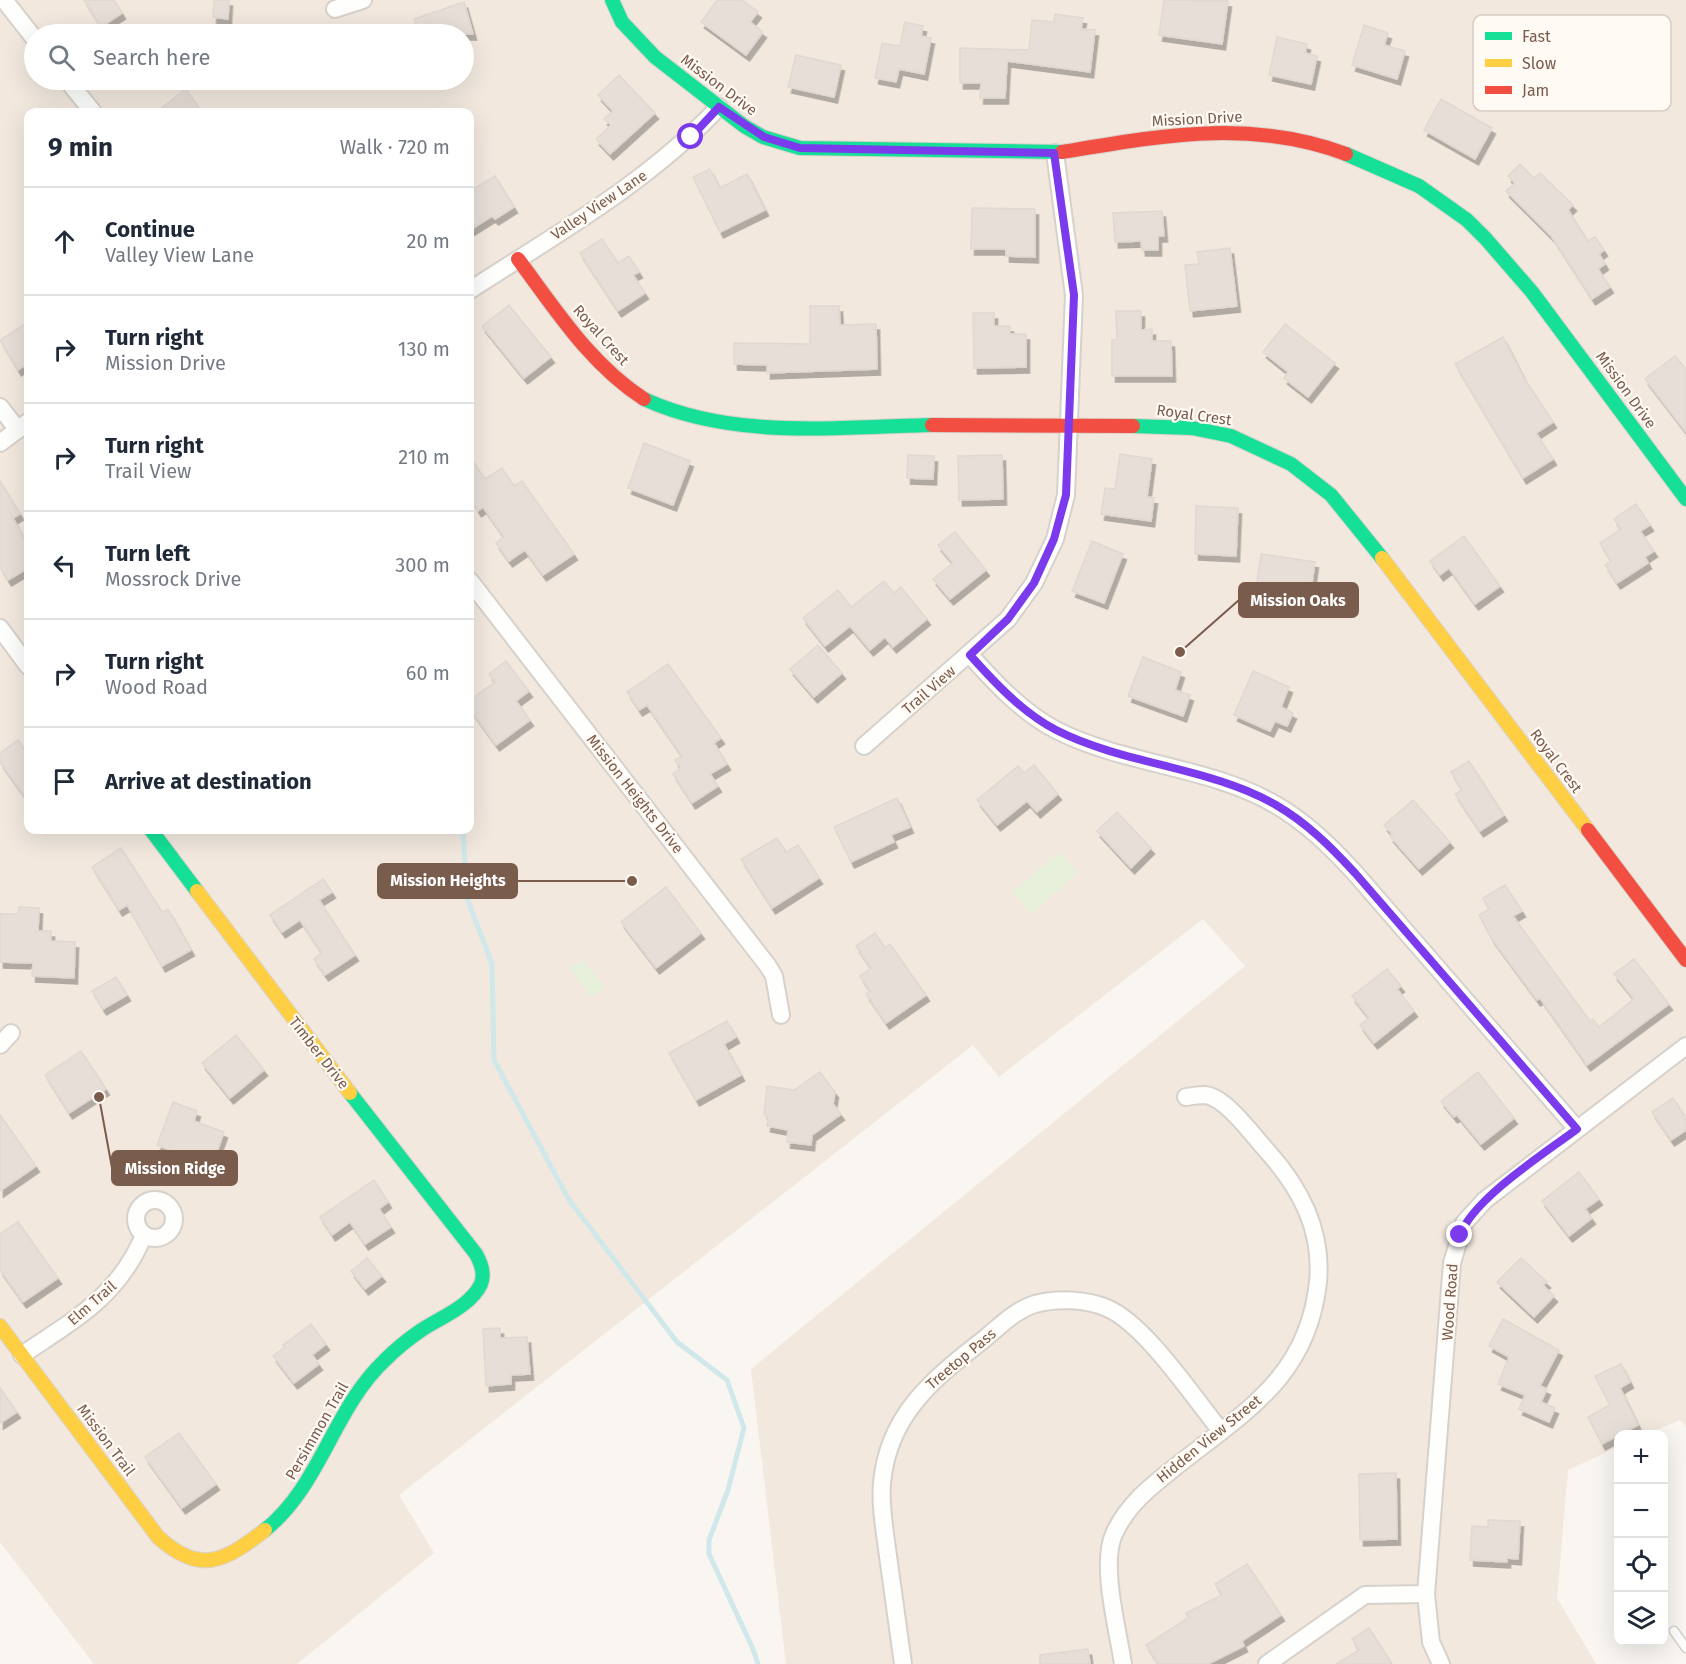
<!DOCTYPE html>
<meta charset="utf-8">
<style>
body{margin:0;font-family:"Fira Sans",sans-serif;background:#f2f2f3;color:#1f2937}
.controls{position:absolute;right:18px;bottom:18px;display:grid;overflow:hidden;border-radius:12px;box-shadow:0 6px 24px #0002}
.controls button{width:54px;height:54px;display:grid;place-items:center;padding:0;border:0;border-bottom:2px solid #e0e1e3;background:#fff;color:#1f2937;font:30px sans-serif}
.stop{position:absolute;width:18px;height:18px;margin:-14px;border:4px solid #7c3aed;border-radius:50%;background:#fff}
.stop.end{background:#7c3aed;border-color:#fff;box-shadow:0 2px 6px #0008}
.list{margin:0;padding:0;list-style:none}
h2{display:flex;justify-content:space-between;align-items:center;height:78px;margin:0;padding:0 24px;font-size:26px}
h2 small{font-size:20px;font-weight:400;color:#747a83}
.list li{display:grid;grid-template-columns:39px 1fr auto;gap:18px;align-items:center;box-sizing:border-box;height:108px;padding:0 24px;border-top:2px solid #e0e1e3}
.list b{display:block;font-size:22px;white-space:nowrap}
.list p{margin:0;font-size:20px;white-space:nowrap;color:#747a83}
.list em{font-size:20px;font-style:normal;color:#747a83}
.icon{flex:none;width:33px;height:33px;fill:none;stroke:currentColor;stroke-width:2;stroke-linecap:round;stroke-linejoin:round}
.map{position:relative;flex:none;width:1686px;height:1664px;overflow:hidden}
.search{position:absolute;background:#fff;box-shadow:0 6px 24px #0002;left:24px;top:24px;width:450px;height:66px;display:flex;align-items:center;gap:15px;box-sizing:border-box;padding:0 21px;border-radius:33px;color:#747a83;font-size:22px}
.panel{position:absolute;background:#fff;box-shadow:0 6px 24px #0002;left:24px;top:108px;width:450px;height:726px;border-radius:12px}
.map>svg:first-child{display:block}
.residential{fill:#f2e8de;fill-rule:evenodd}
.green{fill:#e7f0db}
.lines{fill:none;stroke-linecap:round;stroke-linejoin:round}
.stream{stroke:#d0e8ea;stroke-width:5}
.building{fill:#e6ded7;stroke:#e2d8d2;stroke-width:1.5;filter:url(#shadow)}
.lane-casing{stroke:#d7d1cb;stroke-width:11}
.street-casing{stroke:#d7d1cb;stroke-width:20}
.fast-casing{stroke:#d9d2cb;stroke-width:16}
.slow-casing{stroke:#d9d2cb;stroke-width:16}
.jam-casing{stroke:#d9d2cb;stroke-width:16}
.lane{stroke:#fefefd;stroke-width:8}
.street{stroke:#fefefd;stroke-width:16}
.fast{stroke:#16e098;stroke-width:14}
.slow{stroke:#ffcf43;stroke-width:14}
.jam{stroke:#f24e42;stroke-width:14}
.route{stroke:#7c3aed;stroke-width:8}
.labels{text-anchor:middle;dominant-baseline:central;stroke-width:4.5;stroke-linejoin:round;paint-order:stroke}
.street-label{font-size:15px;fill:#7a5c4d;stroke:#fffaf3}
.key{fill:#fffaf3;stroke:#d7cbc1;stroke-width:1.5}
.key-label{font-size:16px;fill:#7a5c4d}
.leader{fill:none;stroke:#7a5c4d;stroke-width:2}
.callout-dot{fill:#7a5c4d;stroke:#fffaf3;stroke-width:2}
.callout{fill:#7a5c4d;stroke:#7a5c4d;stroke-width:2}
.callout-label{font-size:16px;text-anchor:middle;font-weight:bold;fill:#fff}
</style>
<div class="map">
<svg width="1686" height="1664" viewBox="0 0 1686 1664">
<defs>
<filter id="shadow"><feDropShadow dx="3.5" dy="6" stdDeviation="0" flood-color="#0004"/></filter>
</defs>
<rect width="100%" height="100%" fill="#f9f5f0"/>
<path class="residential" d="M0 0H1686V1427L1680 1420 1647 1434H1618V1447L1568 1470 1557 1598 1596 1664H786L751 1369 1245 966 1203 919 999 1077 973 1045 399 1495 434 1553 297 1664H94L0 1542ZM34 34H464V80H34ZM28 112H470V830H28Z"/>
<g class="green">
<polygon points="1060,852 1078,873 1031,913 1012,892"/>
<polygon points="583,960 604,987 592,997 570,969"/>
</g>
<g class="lines">
<polyline class="stream" points="463,830 467,898 492,964 494,1060 569,1200 677,1342 727,1380 744,1428 728,1490 709,1540 709,1554 753,1649 758,1664"/>
</g>
<g class="building">
<polygon points="84,0 114,0 122,13 101,27"/>
<polygon points="214,0 229,0 228,19 213,17"/>
<polygon points="717,0 742,0 758,12 750,22 763,32 746,55 701,22"/>
<polygon points="1164,0 1228,1 1222,44 1159,35"/>
<polygon points="464,2 473,34 419,34 414,19"/>
<polygon points="1055,14 1083,18 1081,29 1095,30 1090,72 1007,61 1005,98 980,98 981,83 960,83 960,48 1029,50 1032,20 1054,22"/>
<polygon points="905,22 923,26 921,36 931,38 924,74 899,69 896,82 875,78 882,43 900,46"/>
<polygon points="1364,25 1388,33 1384,45 1405,51 1397,79 1352,65"/>
<polygon points="1277,37 1307,44 1305,53 1317,56 1311,84 1269,75"/>
<polygon points="796,55 841,65 834,97 788,87"/>
<polygon points="619,75 655,113 610,154 596,139 611,125 604,119 613,111 598,95"/>
<polygon points="186,89 202,112 156,112"/>
<polygon points="1441,99 1492,128 1475,159 1424,130"/>
<polygon points="1520,164 1534,178 1540,173 1573,205 1568,210 1588,241 1595,237 1604,250 1599,254 1605,264 1598,269 1610,287 1592,299 1552,237 1506,191 1515,183 1508,176"/>
<polygon points="710,169 720,188 747,174 765,210 720,232 693,177"/>
<polygon points="495,176 514,207 495,219 492,216 470,230 470,191"/>
<polygon points="972,208 1035,209 1035,257 1006,256 1006,249 971,249"/>
<polygon points="1162,211 1164,236 1158,236 1158,250 1142,250 1141,241 1115,242 1113,213"/>
<polygon points="602,239 618,263 629,256 639,272 633,275 645,293 618,311 580,253"/>
<polygon points="1230,248 1237,306 1190,311 1185,265 1199,264 1197,252"/>
<polygon points="509,305 551,357 524,378 482,326"/>
<polygon points="810,306 839,306 840,325 876,324 877,369 767,373 767,365 734,364 734,343 810,344"/>
<polygon points="1116,311 1141,311 1141,330 1152,329 1152,341 1171,341 1172,376 1112,376 1112,340 1117,340"/>
<polygon points="973,313 994,313 994,326 1010,326 1010,334 1026,334 1026,367 974,368"/>
<polygon points="28,322 28,363 18,370 0,340"/>
<polygon points="1285,324 1335,363 1308,397 1284,378 1288,372 1263,352"/>
<polygon points="1503,337 1524,378 1553,422 1536,433 1553,459 1523,478 1455,364"/>
<polygon points="1675,356 1686,369 1686,432 1645,379"/>
<polygon points="644,443 690,461 673,505 628,488"/>
<polygon points="1120,454 1152,459 1147,497 1154,498 1151,521 1101,514 1105,488 1115,489"/>
<polygon points="908,455 934,456 933,479 907,478"/>
<polygon points="1002,455 1003,499 959,500 958,456"/>
<polygon points="470,457 485,479 502,468 514,486 522,481 574,554 543,575 525,550 509,561 496,543 504,537 483,507 478,511 470,498"/>
<polygon points="0,481 20,514 13,518 28,546 28,568 8,580 0,567"/>
<polygon points="1636,504 1650,525 1640,531 1654,551 1645,557 1648,563 1617,583 1605,565 1611,561 1600,543 1621,529 1614,519"/>
<polygon points="1196,506 1238,508 1236,556 1195,554"/>
<polygon points="955,532 986,570 950,599 933,579 953,563 938,545"/>
<polygon points="1464,536 1500,586 1475,604 1449,568 1440,575 1430,561"/>
<polygon points="1092,541 1123,554 1104,603 1072,591"/>
<polygon points="1261,554 1315,562 1310,597 1256,589"/>
<polygon points="884,581 894,593 901,587 927,619 893,647 885,637 870,650 850,626 825,646 803,618 838,590 851,607"/>
<polygon points="818,645 842,673 814,697 790,669"/>
<polygon points="1143,657 1181,672 1175,690 1190,695 1183,716 1128,696"/>
<polygon points="506,661 529,691 516,701 530,720 496,745 470,709 470,700 495,682 489,674"/>
<polygon points="668,664 721,738 714,743 727,764 710,774 718,786 692,803 673,774 681,768 675,760 682,756 647,705 639,710 627,692"/>
<polygon points="1253,671 1289,687 1281,707 1293,713 1287,726 1275,721 1270,731 1234,715"/>
<polygon points="18,740 28,754 28,801 0,762 0,753"/>
<polygon points="1469,761 1504,815 1480,831 1455,794 1462,790 1451,772"/>
<polygon points="1034,765 1058,794 1037,812 1027,801 997,825 977,800 1018,766 1024,773"/>
<polygon points="897,798 910,827 891,835 894,842 851,862 834,827"/>
<polygon points="1413,800 1450,842 1419,869 1390,836 1392,834 1384,825"/>
<polygon points="1117,812 1151,848 1131,868 1097,831"/>
<polygon points="777,838 786,852 798,845 819,878 772,908 741,859"/>
<polygon points="121,848 162,912 168,909 191,950 162,966 127,905 119,910 92,867"/>
<polygon points="323,879 332,892 319,900 355,955 325,975 314,959 322,953 300,920 282,932 270,915"/>
<polygon points="1505,885 1522,911 1513,916 1590,1021 1593,1019 1599,1027 1634,999 1614,974 1634,959 1669,1004 1587,1065 1540,998 1537,1000 1492,939 1479,915 1489,909 1483,898"/>
<polygon points="666,887 701,933 656,968 621,922"/>
<polygon points="19,907 39,908 38,931 51,931 51,941 75,942 74,978 32,976 33,963 0,962 0,914 18,914"/>
<polygon points="875,933 885,948 890,944 926,995 886,1023 866,994 870,991 860,976 871,968 856,946"/>
<polygon points="1387,969 1401,986 1397,989 1414,1011 1374,1043 1360,1025 1369,1018 1352,996"/>
<polygon points="116,977 127,995 103,1009 92,991"/>
<polygon points="727,1021 736,1037 724,1044 741,1075 696,1100 669,1053"/>
<polygon points="236,1035 264,1070 230,1098 202,1063"/>
<polygon points="81,1051 106,1089 69,1113 45,1075"/>
<polygon points="820,1072 835,1092 833,1104 841,1114 812,1135 811,1145 787,1142 788,1130 767,1126 768,1119 764,1113 767,1086 794,1090"/>
<polygon points="1478,1072 1514,1118 1481,1144 1457,1115 1454,1117 1441,1101"/>
<polygon points="1673,1098 1686,1118 1686,1130 1671,1140 1652,1112"/>
<polygon points="173,1102 197,1111 194,1121 224,1132 212,1166 157,1145"/>
<polygon points="0,1115 36,1166 0,1191"/>
<polygon points="1579,1172 1599,1199 1585,1209 1592,1218 1569,1236 1542,1201"/>
<polygon points="374,1180 388,1202 379,1209 391,1227 365,1244 350,1222 332,1235 320,1217"/>
<polygon points="18,1222 58,1278 23,1302 0,1270 0,1234"/>
<polygon points="367,1258 382,1276 365,1289 351,1271"/>
<polygon points="1521,1258 1547,1282 1543,1285 1554,1296 1534,1317 1497,1282"/>
<polygon points="1503,1319 1559,1350 1540,1386 1547,1389 1541,1402 1555,1408 1549,1422 1519,1409 1525,1395 1498,1384 1509,1357 1489,1346"/>
<polygon points="311,1324 326,1344 312,1355 319,1364 294,1383 273,1356 285,1347 283,1345"/>
<polygon points="500,1328 500,1338 527,1337 530,1374 511,1375 511,1384 486,1386 483,1329"/>
<polygon points="1621,1364 1630,1382 1620,1388 1638,1425 1602,1444 1588,1417 1610,1405 1595,1376"/>
<polygon points="0,1388 17,1412 0,1423"/>
<polygon points="179,1433 216,1484 182,1508 145,1457"/>
<polygon points="1396,1473 1397,1539 1360,1540 1359,1474"/>
<polygon points="1488,1520 1520,1521 1518,1559 1507,1558 1507,1562 1470,1560 1472,1526 1488,1527"/>
<polygon points="1247,1564 1281,1615 1242,1641 1244,1646 1208,1664 1158,1664 1146,1645 1188,1618 1186,1613 1222,1595 1215,1584"/>
<polygon points="1369,1628 1392,1664 1336,1664 1359,1650 1352,1639"/>
<polygon points="1088,1649 1090,1664 1040,1664 1040,1655"/>
</g>
<g class="lines">
<g class="lane-casing">
<polyline id="lane" points="1674,1631 1686,1648"/>
</g>
<g class="street-casing">
<g id="street">
<polyline points="4,0 34,38"/>
<polyline points="335,9 363,0"/>
<polyline points="67,80 93,112"/>
<path d="M470 290C557 234 647 183 719 107"/>
<polyline points="0,407 18,430"/>
<polyline points="0,443 28,422"/>
<polyline points="470,581 768,966 774,976 781,1015"/>
<polyline points="0,628 28,666"/>
<path d="M970 655C995 683 1022 712 1056 730 1125 765 1209 766 1276 805 1307 823 1331 847 1355 873L1577 1129"/>
<polyline points="864,746 1008,619 1034,583 1055,539 1066,495 1074,295 1055,153"/>
<polyline points="0,1045 11,1033"/>
<circle cx="155" cy="1219" r="19"/>
<path d="M22 1355C75 1319 118 1297 144 1235"/>
<path d="M903 1664C898 1628 893 1592 888 1556 885 1532 880 1507 882 1483 888 1415 933 1379 983 1340 999 1327 1015 1310 1035 1304 1057 1298 1086 1299 1107 1308 1146 1325 1193 1397 1221 1431"/>
<path d="M1123 1664C1118 1630 1100 1565 1114 1534 1127 1505 1150 1487 1174 1468 1243 1413 1308 1378 1318 1282 1323 1231 1301 1189 1268 1152 1253 1136 1226 1097 1205 1095 1199 1095 1192 1096 1186 1097"/>
<polyline points="1267,1664 1365,1595 1426,1594"/>
<polyline points="1441,1664 1431,1642 1426,1594 1452,1263 1464,1223 1485,1200 1686,1046"/>
</g>
</g>
<g class="fast-casing">
<g id="fast">
<polyline points="612,0 622,22 655,57 744,126 763,137 800,148 1062,152"/>
<polyline points="1346,154 1419,186 1467,220 1486,239 1532,292 1686,499"/>
<path d="M644 399C733 440 837 427 932 425"/>
<polyline points="1133,426 1192,428 1231,436 1291,464 1331,495 1382,558"/>
<polyline points="151,830 197,891"/>
<path d="M265 1530C321 1485 333 1409 385 1360 395 1350 407 1340 420 1331 439 1318 470 1307 481 1284 485 1274 481 1263 476 1254L350 1093"/>
</g>
</g>
<g class="slow-casing">
<g id="slow">
<polyline points="1382,558 1588,830"/>
<polyline points="197,891 350,1093"/>
<path d="M0 1326 158 1537C200 1575 224 1562 265 1530"/>
</g>
</g>
<g class="jam-casing">
<g id="jam">
<path d="M1062 152C1160 136 1249 118 1346 154"/>
<path d="M518 259C556 310 590 364 644 399"/>
<polyline points="932,425 1133,426"/>
<polyline points="1588,830 1686,960"/>
</g>
</g>
<use href="#lane" class="lane"/>
<use href="#street" class="street"/>
<use href="#fast" class="fast"/>
<use href="#slow" class="slow"/>
<use href="#jam" class="jam"/>
</g>
<g class="lines">
<path class="route" d="M691 137 719 107 764 137 800 148 1054 153 1074 295 1066 495 1054 539 1034 583 1008 619 970 655C995 683 1022 712 1056 730 1125 765 1210 767 1276 805 1307 823 1331 847 1355 873L1577 1129C1544 1154 1474 1198 1460 1235"/>
</g>
<g class="labels">
<g class="street-label">
<text transform="translate(719 85) rotate(37)">Mission Drive</text>
<text transform="translate(1197 119) rotate(-3)">Mission Drive</text>
<text transform="translate(599 205) rotate(-34)">Valley View Lane</text>
<text transform="translate(601 335) rotate(48)">Royal Crest</text>
<text transform="translate(1626 390) rotate(54)">Mission Drive</text>
<text transform="translate(1194 415) rotate(8)">Royal Crest</text>
<text transform="translate(929 690) rotate(-41)">Trail View</text>
<text transform="translate(1556 761) rotate(53)">Royal Crest</text>
<text transform="translate(635 794) rotate(52)">Mission Heights Drive</text>
<text transform="translate(319 1053) rotate(52)">Timber Drive</text>
<text transform="translate(1450 1302) rotate(-86)">Wood Road</text>
<text transform="translate(92 1303) rotate(-41)">Elm Trail</text>
<text transform="translate(961 1359) rotate(-40)">Treetop Pass</text>
<text transform="translate(317 1431) rotate(-60)">Persimmon Trail</text>
<text transform="translate(1209 1439) rotate(-39)">Hidden View Street</text>
<text transform="translate(106 1440) rotate(53)">Mission Trail</text>
</g>
</g>
<rect x="1473" y="15" width="198" height="96" rx="9" class="key"/>
<rect x="1485" y="32" width="27" height="8" fill="#16e098"/>
<rect x="1485" y="59" width="27" height="8" fill="#ffcf43"/>
<rect x="1485" y="86" width="27" height="8" fill="#f24e42"/>
<g class="key-label">
<text x="1522" y="42">Fast</text>
<text x="1522" y="69">Slow</text>
<text x="1522" y="96">Jam</text>
</g>
<path class="leader" d="M1180 652L1239 600M632 881L517 881M99 1097L112 1168"/>
<g class="callout-dot">
<circle cx="1180" cy="652" r="6"/>
<circle cx="632" cy="881" r="6"/>
<circle cx="99" cy="1097" r="6"/>
</g>
<g class="callout">
<rect x="1239" y="583" width="119" height="34" rx="6"/>
<rect x="378" y="864" width="139" height="34" rx="6"/>
<rect x="112" y="1151" width="125" height="34" rx="6"/>
</g>
<g class="callout-label">
<text x="1298" y="606">Mission Oaks</text>
<text x="448" y="886">Mission Heights</text>
<text x="175" y="1174">Mission Ridge</text>
</g>
</svg>
<div class="controls">
<button>+</button>
<button>−</button>
<button><svg class="icon" aria-label="locate" viewBox="0 0 24 24"><circle cx="12" cy="12" r="6"/><path d="M12 2v4M12 18v4M2 12h4M18 12h4"/></svg></button>
<button><svg class="icon" aria-label="layers" viewBox="0 0 24 24"><path d="M12 4l9 5-9 5-9-5zM3 14l9 5 9-5"/></svg></button>
</div>
<div class="stop" style="left:691px;top:137px"></div>
<div class="stop end" style="left:1460px;top:1235px"></div>
<div class="search"><svg class="icon" aria-label="search" viewBox="0 0 24 24"><circle cx="10" cy="10" r="6"/><path d="M15 15l6 6"/></svg>Search here</div>
<section class="panel">
<h2>9 min<small>Walk · 720 m</small></h2>
<ul class="list">
<li><svg class="icon" aria-label="ahead" viewBox="0 0 24 24"><path d="M12 20V5M6 11l6-6 6 6"/></svg><div><b>Continue</b><p>Valley View Lane</p></div><em>20 m</em></li>
<li><svg class="icon" aria-label="right" viewBox="0 0 24 24"><path d="M7 20v-9h11M14 6l5 5-5 5"/></svg><div><b>Turn right</b><p>Mission Drive</p></div><em>130 m</em></li>
<li><svg class="icon" aria-label="right" viewBox="0 0 24 24"><path d="M7 20v-9h11M14 6l5 5-5 5"/></svg><div><b>Turn right</b><p>Trail View</p></div><em>210 m</em></li>
<li><svg class="icon" aria-label="left" viewBox="0 0 24 24"><path d="M17 20v-9H6M10 6l-5 5 5 5"/></svg><div><b>Turn left</b><p>Mossrock Drive</p></div><em>300 m</em></li>
<li><svg class="icon" aria-label="right" viewBox="0 0 24 24"><path d="M7 20v-9h11M14 6l5 5-5 5"/></svg><div><b>Turn right</b><p>Wood Road</p></div><em>60 m</em></li>
<li><svg class="icon" aria-label="arrive" viewBox="0 0 24 24"><path d="M6 21V4h12l-3 4 3 4H6"/></svg><div><b>Arrive at destination</b></div></li>
</ul>
</section>
</div>
